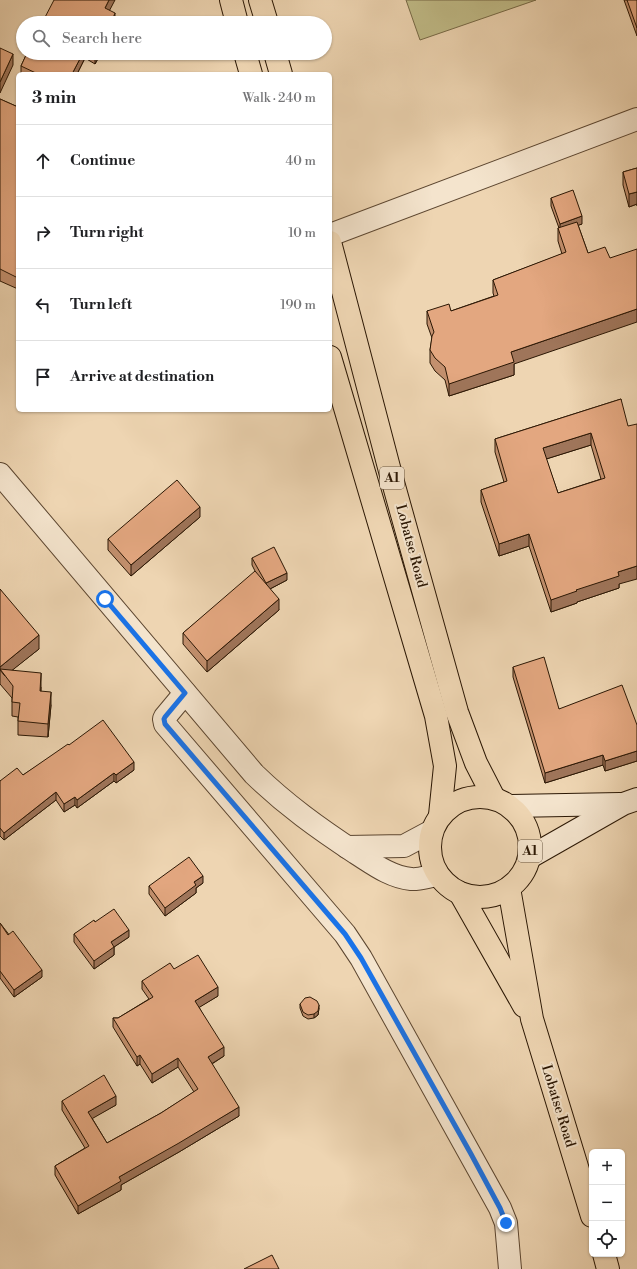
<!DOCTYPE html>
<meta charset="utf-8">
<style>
body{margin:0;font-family:"Libre Bodoni",serif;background:#f2f2f2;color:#202124}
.controls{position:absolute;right:12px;bottom:12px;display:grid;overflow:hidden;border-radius:6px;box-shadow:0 1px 3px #0004}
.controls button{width:36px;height:36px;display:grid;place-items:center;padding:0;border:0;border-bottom:1px solid #e0e0e0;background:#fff;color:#202124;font:20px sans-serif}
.stop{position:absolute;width:12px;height:12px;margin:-9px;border:3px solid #1a73e8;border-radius:50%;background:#fff}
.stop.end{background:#1a73e8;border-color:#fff;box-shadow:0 1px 4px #0008}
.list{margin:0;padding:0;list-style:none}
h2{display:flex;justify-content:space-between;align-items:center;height:52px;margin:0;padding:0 16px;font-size:17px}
h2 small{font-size:13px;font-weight:400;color:#757577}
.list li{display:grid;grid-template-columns:26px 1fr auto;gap:12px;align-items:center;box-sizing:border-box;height:72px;padding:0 16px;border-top:1px solid #e0e0e0}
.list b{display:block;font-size:15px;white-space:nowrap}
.list em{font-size:13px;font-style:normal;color:#757577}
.icon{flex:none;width:22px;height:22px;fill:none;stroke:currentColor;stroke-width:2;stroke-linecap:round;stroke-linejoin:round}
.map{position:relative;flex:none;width:637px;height:1269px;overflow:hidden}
.search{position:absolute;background:#fff;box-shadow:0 1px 3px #0004;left:16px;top:16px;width:316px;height:44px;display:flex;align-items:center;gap:10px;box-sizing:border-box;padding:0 14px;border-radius:22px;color:#757577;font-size:15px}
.panel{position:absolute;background:#fff;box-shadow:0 1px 3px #0004;left:16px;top:72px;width:316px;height:340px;border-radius:6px}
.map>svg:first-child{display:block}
.green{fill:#c0bb87;stroke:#766946}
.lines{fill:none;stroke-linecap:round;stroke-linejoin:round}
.street-casing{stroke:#5c4630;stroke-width:24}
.secondary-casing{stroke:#2b1704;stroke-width:24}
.highway-casing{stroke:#2b1704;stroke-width:24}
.street{stroke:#f4e4cd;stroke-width:22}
.secondary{stroke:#f4e4cd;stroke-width:22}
.highway{stroke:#eed5b2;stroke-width:22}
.wall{fill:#c3906e;stroke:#2b1704;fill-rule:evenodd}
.shaded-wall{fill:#9f755a;stroke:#2b1704}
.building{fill:#e3a780;stroke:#2b1704;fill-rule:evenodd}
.route{stroke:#1a73e8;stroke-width:5}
.labels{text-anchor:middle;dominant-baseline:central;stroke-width:4;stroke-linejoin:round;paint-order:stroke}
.shield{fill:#f4e4cd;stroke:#675440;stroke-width:1}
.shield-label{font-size:13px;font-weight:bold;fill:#2b1704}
.street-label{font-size:14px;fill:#2b1704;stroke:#f4e4cd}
</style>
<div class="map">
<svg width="637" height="1269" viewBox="0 0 637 1269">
<rect width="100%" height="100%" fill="#eed5b2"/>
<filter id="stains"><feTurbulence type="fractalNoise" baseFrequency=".005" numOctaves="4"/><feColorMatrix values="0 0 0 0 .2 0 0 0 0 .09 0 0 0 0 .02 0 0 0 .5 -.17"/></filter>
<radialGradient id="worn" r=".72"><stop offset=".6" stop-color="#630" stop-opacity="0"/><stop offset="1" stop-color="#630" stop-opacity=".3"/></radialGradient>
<polygon class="green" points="406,0 536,0 420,40"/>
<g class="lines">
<g class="street-casing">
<g id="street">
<polyline points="330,235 637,119"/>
<path d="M0 474 254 774C286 805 318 828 356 853 372 863 390 877 411 879 419 880 429 876 438 875"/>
<polyline points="185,693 165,717 164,719 165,724 345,934 361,958 500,1208 506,1223 510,1269"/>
<polyline points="347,847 404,846 432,831"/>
</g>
</g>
<g class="secondary-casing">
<g id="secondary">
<polyline points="511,806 620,804"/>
<polyline points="530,857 623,804 637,799"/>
</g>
</g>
<g class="highway-casing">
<g id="highway">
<polyline points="231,0 237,23"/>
<polyline points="260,0 267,23"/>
<polyline points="245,53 251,74"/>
<polyline points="275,53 281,74"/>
<polyline points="330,242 391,475 457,712 476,763 494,798"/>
<polyline points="330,357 436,716 445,766 440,815"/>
<circle cx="480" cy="847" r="50"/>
<polyline points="509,888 532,1019 592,1216"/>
<polyline points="460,893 524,1006"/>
<polyline points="604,1254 608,1269"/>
</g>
</g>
<use href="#street" class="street"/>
<use href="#secondary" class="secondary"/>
<use href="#highway" class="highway"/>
</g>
<g class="wall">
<polygon points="624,0 637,0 637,36"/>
<polygon points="27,53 101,53 95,64 85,58 77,74 21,74 21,66"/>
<polygon points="0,99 18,107 18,289 0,281"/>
<polygon points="637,168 637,206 637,204 629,207 623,185 623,172"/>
<polygon points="551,198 582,224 578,225 588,253 514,364 514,375 449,396 445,380 435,371 430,363 430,350 432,338 427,324 427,311 451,311 494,296 493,293 493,280 562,254 558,241 558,228 559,228 551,206"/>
<path d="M621 399 619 588 577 602V603L551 612 529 546 499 556 481 502V490L504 482 495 452V439ZM591 445 601 479 558 493 546 459Z"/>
<polygon points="200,517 131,576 108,550 108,539"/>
<polygon points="252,558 287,580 270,589 279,610 207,672 183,644 183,633 256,573 252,565"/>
<polygon points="0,589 39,649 12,670 41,687 41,691 51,705 48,737 18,735 18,717 12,716 12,698 0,684"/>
<polygon points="513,667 559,709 637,725 637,761 605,771 603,765 545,783 513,677"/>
<polygon points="69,745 134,770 116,783 114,781 77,808 75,805 64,812 56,800 4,840 0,836 0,781 23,775"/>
<polygon points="203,883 196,888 196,893 165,916 149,894 149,886"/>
<polygon points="95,922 129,937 114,947 114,955 94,969 74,942 74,934"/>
<polygon points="0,923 42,977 14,997 0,978"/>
<polygon points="174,969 218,996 199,1007 224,1056 212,1064 239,1116 179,1152 121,1185 121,1190 78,1214 55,1175 55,1166 85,1148 62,1110 62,1101 116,1105 92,1118 107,1143 161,1113 194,1092 178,1067 152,1083 140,1064 137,1066 113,1027 113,1018 118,1018 149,999 142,989 142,981"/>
<polygon points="300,1004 319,1008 318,1015 314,1018 308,1019 303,1016 300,1008"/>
</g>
<g class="shaded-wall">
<polygon points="109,0 115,0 105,19 105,8"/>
<polygon points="115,13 115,23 111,23"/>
<polygon points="83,53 85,53 85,58 77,74 72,74"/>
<polygon points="95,53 101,53 95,64"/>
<polygon points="13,54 13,65 0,93 0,82"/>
<polygon points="637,192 637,204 629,207 629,194"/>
<polygon points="582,216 582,224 560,232 560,224"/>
<polygon points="637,309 637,322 514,364 514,375 449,396 449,384 511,352"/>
<polygon points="591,433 591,445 543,460 543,448"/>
<polygon points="200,507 200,517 131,576 131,565"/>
<polygon points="529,534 529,546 499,556 499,544"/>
<polygon points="637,566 637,579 619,584 619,588 577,602 577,603 551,612 551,600 618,572"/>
<polygon points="287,573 287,580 266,591 266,583"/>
<polygon points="279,599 279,610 207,672 207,661"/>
<polygon points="39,635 39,649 5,676 0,670 0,667"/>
<polygon points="41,673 41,687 40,704 40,691"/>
<polygon points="51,692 51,705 48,737 48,724"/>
<polygon points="637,751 637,761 605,771 605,761"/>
<polygon points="603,755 603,765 545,783 545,773"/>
<polygon points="134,762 134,770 116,783 116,775"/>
<polygon points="114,773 114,781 77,808 77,800"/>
<polygon points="56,792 56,800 4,840 4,833"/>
<polygon points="75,797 75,805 64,812 64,804"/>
<polygon points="203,876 203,883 196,888 196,893 165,916 165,908 194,882"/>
<polygon points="129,930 129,937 114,947 114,955 94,969 94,961 111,942"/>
<polygon points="42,970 42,977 14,997 14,990"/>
<polygon points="218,987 218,996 195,1010 195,1001"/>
<polygon points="319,1005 319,1008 318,1015 314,1018 314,1014"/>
<polygon points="224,1047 224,1056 208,1066 208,1057"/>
<polygon points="140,1055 140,1064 137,1066 137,1057"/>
<polygon points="178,1058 178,1067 152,1083 152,1074"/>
<polygon points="116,1096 116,1105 88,1121 88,1112"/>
<polygon points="239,1107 239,1116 179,1152 121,1185 121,1190 78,1214 78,1206 119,1177"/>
</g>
<g class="building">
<polygon points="54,0 109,0 105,8 115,13 111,23 42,23"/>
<polygon points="627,0 637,0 637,28"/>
<polygon points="0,48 13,54 0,82"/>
<polygon points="27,53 83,53 72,74 38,74 21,66"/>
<polygon points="0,99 18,107 18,278 0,269"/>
<polygon points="637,168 637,193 637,192 629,194 623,172"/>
<polygon points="573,190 582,216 560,224 551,198"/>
<polygon points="577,222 588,253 605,247 610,258 637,249 637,309 511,352 514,362 449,384 445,367 435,358 430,350 432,336 434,332 427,311 449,304 451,311 498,295 493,280 566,252 558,228"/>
<path d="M621 399 628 426 637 424V566L618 572 619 576 576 590 577 591 551 600 529 534 499 544 481 490 507 481 495 439ZM591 433 605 478 558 493 543 448Z"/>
<polygon points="177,480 200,507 131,565 108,539"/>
<polygon points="274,547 287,573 266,583 252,558"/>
<polygon points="255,571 279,599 207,661 183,633"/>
<polygon points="0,589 39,635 0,667"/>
<polygon points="544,657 559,709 622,685 637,725 637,751 605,761 603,755 545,773 513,667"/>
<polygon points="0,669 41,673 40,691 51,692 48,724 18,721 20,703 12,702 13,686"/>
<polygon points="103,720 134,762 116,775 114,773 77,800 75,797 64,804 56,792 4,833 0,828 0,781 17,768 23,775 68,744 69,745"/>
<polygon points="189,857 203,876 194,882 196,885 165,908 149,886"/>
<polygon points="114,909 129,930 111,942 114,947 94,961 74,934 94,920 95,922"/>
<polygon points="0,923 8,935 13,931 42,970 14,990 0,971"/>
<polygon points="198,955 218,987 195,1001 224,1047 208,1057 239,1107 179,1143 119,1177 121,1181 78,1206 55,1166 89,1146 62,1101 104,1075 116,1096 88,1112 107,1143 161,1113 198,1089 178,1058 152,1074 140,1055 137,1057 113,1018 118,1018 153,997 142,981 170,963 174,969"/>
<polygon points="310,997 317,1001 319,1005 318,1011 314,1014 308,1015 303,1012 300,1004 305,998"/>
<polygon points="272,1255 279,1269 244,1269"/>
</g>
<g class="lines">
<polyline class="route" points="105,599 185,693 165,717 164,719 165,724 345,934 361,958 471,1154 500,1208 506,1223"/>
</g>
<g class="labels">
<g class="shield">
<rect x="380" y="467" width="24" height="22" rx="3"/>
<rect x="518" y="840" width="24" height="22" rx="3"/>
</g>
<g class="shield-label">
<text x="392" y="478">A1</text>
<text x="530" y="851">A1</text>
</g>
<g class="street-label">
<text transform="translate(411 546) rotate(75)">Lobatse Road</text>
<text transform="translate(558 1106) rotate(73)">Lobatse Road</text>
</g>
</g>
<rect width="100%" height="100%" filter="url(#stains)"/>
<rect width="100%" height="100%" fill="url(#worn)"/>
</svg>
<div class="controls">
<button>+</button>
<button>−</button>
<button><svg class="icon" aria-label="locate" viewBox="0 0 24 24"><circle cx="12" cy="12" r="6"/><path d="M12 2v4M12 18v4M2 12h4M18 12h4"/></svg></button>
</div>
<div class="stop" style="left:105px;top:599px"></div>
<div class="stop end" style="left:506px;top:1223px"></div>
<div class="search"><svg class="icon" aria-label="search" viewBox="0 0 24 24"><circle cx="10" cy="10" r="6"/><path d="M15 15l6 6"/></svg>Search here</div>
<section class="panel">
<h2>3 min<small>Walk · 240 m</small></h2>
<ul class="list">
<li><svg class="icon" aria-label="ahead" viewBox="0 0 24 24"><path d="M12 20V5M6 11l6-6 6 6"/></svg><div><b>Continue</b></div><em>40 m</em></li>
<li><svg class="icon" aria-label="right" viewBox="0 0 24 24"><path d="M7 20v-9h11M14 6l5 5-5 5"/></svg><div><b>Turn right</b></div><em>10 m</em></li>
<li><svg class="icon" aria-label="left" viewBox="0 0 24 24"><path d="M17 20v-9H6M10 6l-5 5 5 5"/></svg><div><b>Turn left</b></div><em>190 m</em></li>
<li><svg class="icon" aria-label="arrive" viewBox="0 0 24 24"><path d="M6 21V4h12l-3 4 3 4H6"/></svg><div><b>Arrive at destination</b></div></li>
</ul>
</section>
</div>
